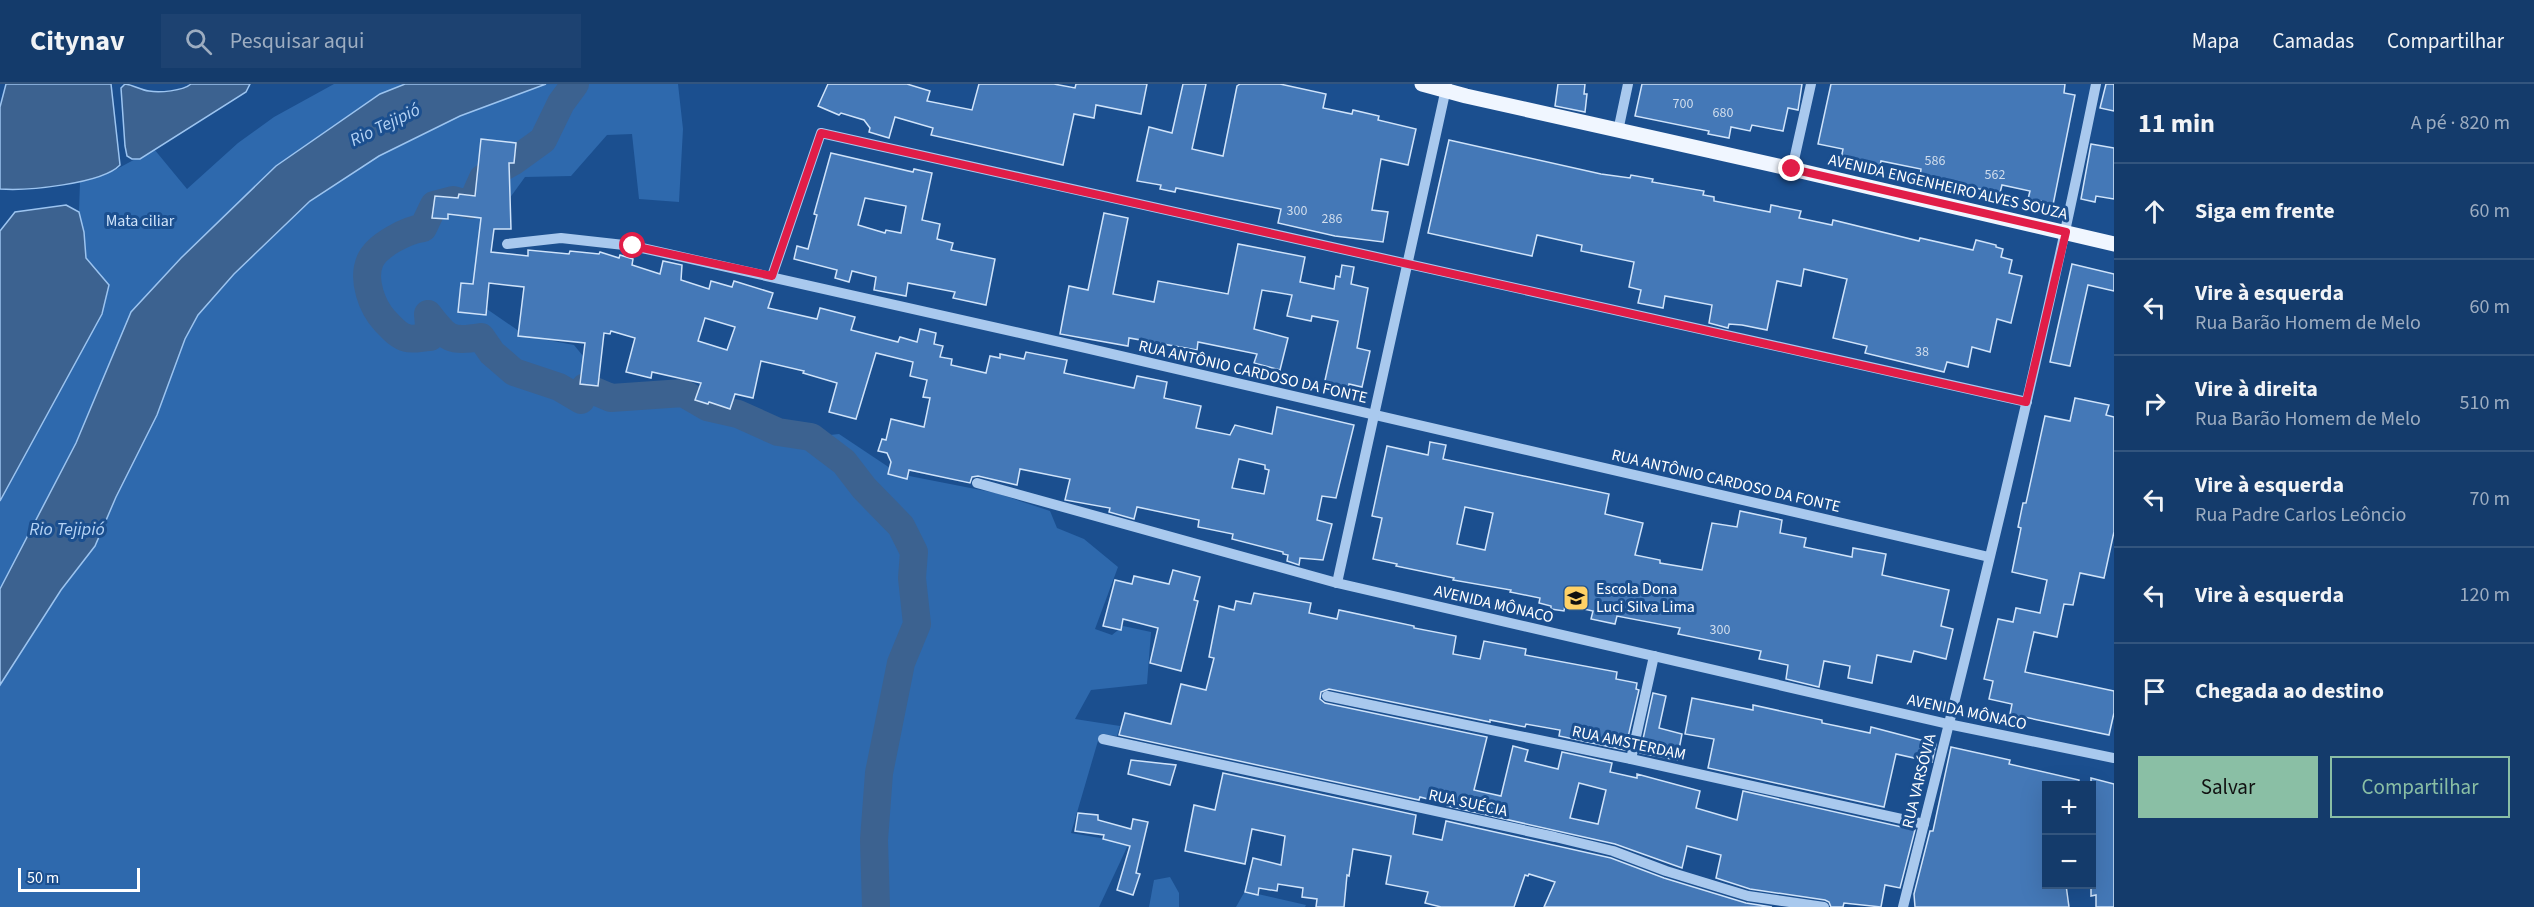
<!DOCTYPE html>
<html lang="pt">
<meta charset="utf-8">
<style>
body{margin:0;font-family:"Source Sans 3",sans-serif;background:#1d4271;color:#f1f3f6}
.controls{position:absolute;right:18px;bottom:18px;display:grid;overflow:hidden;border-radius:0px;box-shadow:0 6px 24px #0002}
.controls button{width:54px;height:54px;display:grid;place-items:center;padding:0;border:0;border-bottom:2px solid #33557e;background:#143b6b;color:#f1f3f6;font:30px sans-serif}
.scale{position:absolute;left:18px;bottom:15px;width:122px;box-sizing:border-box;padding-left:6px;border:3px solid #fff;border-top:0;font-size:16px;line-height:21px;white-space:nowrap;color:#fff;-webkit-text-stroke:4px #1b4f8f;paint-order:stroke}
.stop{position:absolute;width:18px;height:18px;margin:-14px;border:4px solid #e11d48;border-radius:50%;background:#fff}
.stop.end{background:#e11d48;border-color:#fff;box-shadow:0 2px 6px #0008}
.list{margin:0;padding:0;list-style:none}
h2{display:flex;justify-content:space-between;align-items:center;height:78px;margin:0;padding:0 24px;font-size:26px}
h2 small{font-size:20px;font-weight:400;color:#9dadc1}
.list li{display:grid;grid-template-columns:39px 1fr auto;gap:18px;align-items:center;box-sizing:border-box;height:96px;padding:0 24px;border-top:2px solid #33557e}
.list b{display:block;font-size:22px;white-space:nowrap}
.list p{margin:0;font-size:20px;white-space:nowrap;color:#9dadc1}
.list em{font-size:20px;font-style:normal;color:#9dadc1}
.actions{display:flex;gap:12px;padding:18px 24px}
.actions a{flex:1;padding:14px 0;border:2px solid #8abfa5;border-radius:0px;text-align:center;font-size:21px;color:#8abfa5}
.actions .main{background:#8abfa5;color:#111}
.icon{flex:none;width:33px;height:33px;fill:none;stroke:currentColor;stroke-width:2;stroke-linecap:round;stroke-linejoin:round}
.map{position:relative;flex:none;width:2114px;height:823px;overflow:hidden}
header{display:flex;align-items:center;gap:36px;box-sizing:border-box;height:84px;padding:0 30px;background:#143b6b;border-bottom:2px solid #33557e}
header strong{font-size:28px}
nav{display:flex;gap:33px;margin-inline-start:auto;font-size:21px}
.search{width:420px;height:54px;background:#1d4271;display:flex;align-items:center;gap:15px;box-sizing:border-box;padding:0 21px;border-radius:0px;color:#9dadc1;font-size:22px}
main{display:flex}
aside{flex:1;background:#143b6b}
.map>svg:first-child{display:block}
.green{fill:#2e69ad}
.water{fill:#3c6290;stroke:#9cc4f0;stroke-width:1.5}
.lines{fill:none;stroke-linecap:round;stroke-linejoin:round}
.river{stroke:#3c6290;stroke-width:28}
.building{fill:#4478b7;stroke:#cfe3fa;stroke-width:1.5;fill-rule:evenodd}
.minor{stroke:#a9c9ee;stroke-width:10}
.major{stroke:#f0f6ff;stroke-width:15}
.route{stroke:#e11d48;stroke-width:8}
.labels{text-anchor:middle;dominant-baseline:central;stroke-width:6;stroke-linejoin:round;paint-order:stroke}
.number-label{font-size:14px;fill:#d0dded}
.street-label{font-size:16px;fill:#fff;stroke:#1b4f8f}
.park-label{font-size:16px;fill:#cfe3fa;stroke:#1b4f8f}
.poi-label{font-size:16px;fill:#fff;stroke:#1b4f8f;text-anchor:start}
.water-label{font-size:18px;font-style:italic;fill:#b5d3f5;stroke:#1b4f8f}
</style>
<header>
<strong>Citynav</strong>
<div class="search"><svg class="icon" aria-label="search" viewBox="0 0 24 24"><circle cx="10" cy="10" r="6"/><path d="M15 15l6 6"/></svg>Pesquisar aqui</div>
<nav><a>Mapa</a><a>Camadas</a><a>Compartilhar</a></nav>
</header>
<main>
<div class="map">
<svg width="2114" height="823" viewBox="0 0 2114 823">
<rect width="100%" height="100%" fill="#1b4f8f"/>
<g class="green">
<polygon points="334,0 405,0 380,10 276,82 181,174 131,228 76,359 0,505 0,417 102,230 109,202 86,174 84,148 79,128 80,98 115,86 154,65 187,105 238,59 274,33"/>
<polygon points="546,0 678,0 683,45 679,118 639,115 632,50 607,51 571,92 525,93 496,133 481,221 526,252 574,261 583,272 586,303 611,314 683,309 707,323 738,330 778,348 811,353 839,350 899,390 996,409 1050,427 1057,444 1084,455 1118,483 1095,545 1112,551 1123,542 1151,548 1147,600 1091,606 1075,635 1120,642 1117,652 1100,650 1071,749 1129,759 1099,823 0,823 0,601 61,506 95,462 116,413 157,331 185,255 198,231 234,190 310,117 379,72 460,32"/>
<polygon points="1170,793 1179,809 1179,823 1149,823 1154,796"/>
<polygon points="1245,807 1306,821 1305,823 1236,823"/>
</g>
<g class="water">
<path d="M6 0H111L120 81C102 100 26 107 0 105V23Z"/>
<path d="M125 0C134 1 140 6 149 7 159 9 183 7 191 0H250L246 8 140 75H132L127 72 125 62 121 4Z"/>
<polygon points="405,0 546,0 460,32 379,72 310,117 234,190 198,231 185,255 157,331 116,413 95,462 61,506 0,601 0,505 76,359 131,228 181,174 276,82 380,10"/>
<polygon points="66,121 79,128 84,148 86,174 109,201 102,230 0,417 0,147 15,128"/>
</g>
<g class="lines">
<path class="river" d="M575 0 561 19 543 56 514 77 483 94 471 121 453 116 434 121 423 144C407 146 377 161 370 177 362 196 372 223 385 237 391 243 398 252 407 254 413 256 423 253 430 253L428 230C447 255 450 258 481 253L492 269 514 288 559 303 581 316 585 303 611 314 683 309 707 323 738 330 778 348 811 353 844 378 864 404 901 442 914 468 912 494 917 540 901 579 879 689 874 756 876 823"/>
</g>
<g class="building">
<polygon points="828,0 907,0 930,7 927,17 972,26 979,0 1054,0 1075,4 1076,0 1147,0 1141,30 1096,21 1094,34 1074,30 1063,81 931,51 933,44 895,33 889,54 869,48 870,44 864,36 841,29 839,31 818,22"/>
<polygon points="1183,0 1206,0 1192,65 1223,72 1237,2 1240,0 1280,0 1326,10 1323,24 1352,30 1353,26 1379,32 1378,36 1416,45 1408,81 1381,75 1372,126 1388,128 1383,158 1335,152 1278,139 1281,125 1176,104 1175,108 1160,105 1161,101 1137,97 1149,43 1172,49"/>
<polygon points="1558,0 1585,0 1584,10 1587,10 1585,28 1555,22"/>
<polygon points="1642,0 1802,0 1798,26 1788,24 1783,47 1752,41 1750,47 1731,43 1729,54 1708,50 1709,47 1635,32"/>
<polygon points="1831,0 2065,0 2064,9 2075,11 2052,126 2040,123 2041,117 2028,115 2030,107 2002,101 2000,109 1920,93 1921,85 1881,77 1878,90 1840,80 1843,65 1818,60"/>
<polygon points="2106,0 2114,0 2114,27 2100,24"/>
<path d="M481 55 516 59 514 79H509L511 145H494L491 168 528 172V166L569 170 570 167 599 170 600 168 619 174 620 171 633 175 632 181 660 190 663 177 682 181 681 196 709 205 711 197 732 203 734 197 773 209 768 224 817 235 820 224 855 233 851 246 898 258 900 253 917 258 920 245 936 249 934 260 943 262 940 273 952 275 951 281 986 289 990 272 1000 274V270L1024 275 1026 268 1067 276 1064 289 1134 304 1137 292 1167 298 1164 314 1201 322 1196 344 1230 351 1235 341 1272 350 1277 323 1354 341 1336 414 1322 412 1317 436 1332 440 1323 476 1300 474 1299 481 1287 477 1288 471 1283 470V468L1232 455 1233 450 1198 443 1199 436 1137 423 1134 435 1109 428 1110 424 1065 416 1070 395 1020 385 1017 401 978 392 972 393 970 399 909 386 907 395 888 390 891 378 887 369 878 367 882 355 886 356 891 335 924 343 930 314 923 313 927 296 910 292 913 278 876 269 856 335 829 328 837 299 803 289 804 287 761 277 753 314 735 310 730 325 709 318 708 320 695 316 701 299 652 288 651 294 626 288 635 254 611 247 610 250 604 249 598 302 580 300 585 259 518 252 524 203 489 199 486 231 458 228 461 199 473 200 481 134 448 130V135L432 134 435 112 458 114 459 110 475 112ZM705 234 735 243 727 266 698 257ZM1239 375 1265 381V385L1269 386 1264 410 1232 404Z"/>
<polygon points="1449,56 1601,90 1630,94 1631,91 1653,95 1652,98 1704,107 1703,111 1714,113 1714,117 1770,128 1771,121 1801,127 1799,134 1832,141 1833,136 1919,157 1920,154 1973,166 1976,156 1996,161 1996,163 2003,165 2001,173 2012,176 2009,189 2022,192 2011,239 1997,235 1990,268 1972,263 1968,283 1947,278 1944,288 1865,269 1867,262 1833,254 1847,195 1804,185 1801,202 1777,197 1767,246 1742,241 1729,240 1728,244 1709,239 1712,221 1665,212 1663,224 1638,219 1641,206 1629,203 1634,178 1581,167 1582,161 1537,151 1532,172 1428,149"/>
<polygon points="2091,60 2114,64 2114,115 2096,112 2095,118 2081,115"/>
<path d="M831 69 913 88 914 85 932 89 922 136 940 140 937 155 953 159 951 166 995 175 986 221 953 214 955 208 908 199 906 212 874 206 876 193 852 187 849 198 835 194 837 186 794 175 797 162 808 165 817 131 814 130ZM865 114 906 122 901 149 886 146 885 149 858 141Z"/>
<polygon points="1104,129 1128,134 1113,210 1154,218 1158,197 1228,210 1238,160 1305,173 1300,198 1334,205 1336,192 1340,193 1342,181 1354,183 1351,200 1368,204 1357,264 1370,267 1362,303 1349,300 1348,306 1324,301 1338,237 1312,232 1311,237 1287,232 1292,211 1262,206 1254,245 1288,254 1280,286 1254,279 1257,270 1198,258 1197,266 1129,254 1128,262 1060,250 1069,202 1088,206"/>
<polygon points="2072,180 2114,190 2114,207 2088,201 2070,282 2050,278"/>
<polygon points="2075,314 2109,321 2106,331 2114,333 2114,448 2104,494 2080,489 2073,521 2064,520 2057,553 2034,548 2025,588 2114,607 2114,629 2109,651 2010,630 2012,620 1989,615 1993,597 1984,595 1998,535 2013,538 2016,524 2040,529 2047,496 2012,488 2021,444 2018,443 2023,419 2026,419 2045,332 2070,337"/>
<path d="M1430 358 1446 361 1443 375 1609 410 1605 430 1643 439 1635 471 1660 476V479L1702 486 1712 439 1737 443 1740 427 1782 436 1780 449 1806 454 1804 463 1852 473 1853 464 1886 470 1882 491 1949 506 1941 542 1953 545 1946 575 1914 567 1911 578 1877 571 1872 599 1848 594 1850 582 1824 577 1819 603 1786 595 1788 581 1759 575 1761 567 1678 550 1680 544 1617 532 1615 540 1591 535 1593 527 1565 521 1564 527 1551 525V522L1539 519 1540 514 1510 508 1511 506 1453 496 1454 494 1396 482 1397 480 1373 475 1382 434 1372 432 1387 362 1428 371ZM1465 423 1493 429 1485 466 1457 460Z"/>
<polygon points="1173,486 1200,493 1194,516 1198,517 1181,587 1150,579 1158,544 1123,535 1121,546 1103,542 1115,496 1132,500 1134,492 1169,500"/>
<path d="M1254 509 1311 519 1309 529 1337 535 1339 526 1414 542V544L1456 552 1453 570 1480 575 1484 557 1526 565 1525 571 1617 588 1616 595 1637 599 1636 605 1639 606 1625 666 1559 652 1560 646 1526 640 1525 643 1490 636V638L1329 605 1321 608 1320 615 1325 619 1487 653 1474 706 1501 712 1513 662 1528 666 1525 677 1558 685 1562 668 1612 679 1610 688 1637 694V690L1700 707 1696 724 1737 736 1743 707 1915 746 1900 804 1885 801 1881 823 1844 819 1843 823H1831L1829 818 1825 816 1750 805 1716 794 1721 771 1687 762 1682 784 1615 760 1447 722V720L1420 713 1419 716 1119 651 1125 629 1171 640 1181 600 1206 606 1214 574 1209 573 1219 522 1234 526 1236 517 1251 520ZM1579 699 1606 706 1598 740 1570 734Z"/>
<polygon points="1653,609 1666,612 1659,644 1682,650 1677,676 1640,669"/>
<polygon points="1692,614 1753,626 1753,621 1822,636 1822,639 1837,642 1870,649 1871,643 1936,660 1932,678 1896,670 1884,723 1708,684 1714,655 1685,650"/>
<polygon points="1951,663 2010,676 2009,680 2079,696 2078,702 2046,702 2046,801 2066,801 2069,823 1915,823 1914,810 1930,747 1933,747"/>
<polygon points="1131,676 1176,681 1170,701 1128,690"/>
<polygon points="1223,689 1416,731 1413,750 1442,756 1446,737 1611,774 1664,794 1746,819 1772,823 1544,823 1555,798 1529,790 1528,792 1525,791 1514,823 1441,823 1425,819 1428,808 1386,800 1391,772 1353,765 1349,792 1347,791 1344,823 1316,823 1317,815 1302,813 1303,804 1278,800 1277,807 1259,804 1258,811 1245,808 1253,774 1281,781 1285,752 1252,745 1245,780 1185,767 1194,721 1215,726"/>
<polygon points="2091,694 2114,700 2114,823 2096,823 2096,811 2091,812"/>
<polygon points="1078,729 1098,731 1098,736 1131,745 1133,735 1148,738 1136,789 1140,790 1133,811 1117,806 1130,762 1103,755 1104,751 1075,747"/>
</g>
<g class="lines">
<g class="minor">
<polyline points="1618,47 1628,0"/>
<polyline points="1792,85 1811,0"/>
<polyline points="507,160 561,154 633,162 1086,264 1989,473"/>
<polyline points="772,192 821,49 2027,318"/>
<polyline points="977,399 1337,499 1948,640 2114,674"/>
<polyline points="1337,499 1447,0"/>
<polyline points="1327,612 1631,675 1924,740"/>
<polyline points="1103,655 1555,753 1613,767 1666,787 1748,812 1824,823"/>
<polyline points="1631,675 1654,572"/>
<path d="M1903 823C1972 550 2040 276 2096 0"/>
</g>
<polyline class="major" points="1422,0 1466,12 1792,85 2114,160"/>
</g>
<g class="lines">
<polyline class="route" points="633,162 772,192 821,49 2026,318 2066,148 1792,85"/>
</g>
<defs>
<g id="school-square" transform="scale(1.35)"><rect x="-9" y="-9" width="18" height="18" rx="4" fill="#ffd166" stroke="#1b4f8f"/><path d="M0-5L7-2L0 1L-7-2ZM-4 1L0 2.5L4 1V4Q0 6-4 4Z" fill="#111"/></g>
</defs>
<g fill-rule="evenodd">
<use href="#school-square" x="1576" y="514"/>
</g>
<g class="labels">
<g class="number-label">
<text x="1683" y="20">700</text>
<text x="1723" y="29">680</text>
<text x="1935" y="77">586</text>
<text x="1995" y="91">562</text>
<text x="1297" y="127">300</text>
<text x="1332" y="135">286</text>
<text x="1922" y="268">38</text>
<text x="1720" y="546">300</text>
</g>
<g class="street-label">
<text transform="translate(1948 103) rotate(13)">AVENIDA ENGENHEIRO ALVES SOUZA</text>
<text transform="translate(1253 288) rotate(13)">RUA ANTÔNIO CARDOSO DA FONTE</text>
<text transform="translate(1726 397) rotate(13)">RUA ANTÔNIO CARDOSO DA FONTE</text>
<text transform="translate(1494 520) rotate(13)">AVENIDA MÔNACO</text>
<text transform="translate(1967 628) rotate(12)">AVENIDA MÔNACO</text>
<text transform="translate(1629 659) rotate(12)">RUA AMSTERDAM</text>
<text transform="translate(1919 697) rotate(-76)">RUA VARSÓVIA</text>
<text transform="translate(1468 719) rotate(12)">RUA SUÉCIA</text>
</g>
<g class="park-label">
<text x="140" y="137">Mata ciliar</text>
</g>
<g class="poi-label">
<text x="1596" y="505">Escola Dona<tspan x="1596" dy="18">Luci Silva Lima</tspan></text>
</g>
<g class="water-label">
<text transform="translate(385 41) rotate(-26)">Rio Tejipió</text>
<text x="67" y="445">Rio Tejipió</text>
</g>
</g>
</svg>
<div class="controls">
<button>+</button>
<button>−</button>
</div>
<div class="scale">50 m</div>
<div class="stop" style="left:633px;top:162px"></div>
<div class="stop end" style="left:1792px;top:85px"></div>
</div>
<aside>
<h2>11 min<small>A pé · 820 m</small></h2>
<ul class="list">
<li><svg class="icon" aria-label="ahead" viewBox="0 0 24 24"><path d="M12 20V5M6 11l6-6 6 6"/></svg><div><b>Siga em frente</b></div><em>60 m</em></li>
<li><svg class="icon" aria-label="left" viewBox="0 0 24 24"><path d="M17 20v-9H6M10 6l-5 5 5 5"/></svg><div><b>Vire à esquerda</b><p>Rua Barão Homem de Melo</p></div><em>60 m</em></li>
<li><svg class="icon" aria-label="right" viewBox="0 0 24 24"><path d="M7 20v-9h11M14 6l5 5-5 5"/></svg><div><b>Vire à direita</b><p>Rua Barão Homem de Melo</p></div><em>510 m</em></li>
<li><svg class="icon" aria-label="left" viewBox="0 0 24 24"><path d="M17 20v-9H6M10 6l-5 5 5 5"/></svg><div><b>Vire à esquerda</b><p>Rua Padre Carlos Leôncio</p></div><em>70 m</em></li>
<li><svg class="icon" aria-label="left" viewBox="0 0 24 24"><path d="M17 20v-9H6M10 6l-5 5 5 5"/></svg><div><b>Vire à esquerda</b></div><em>120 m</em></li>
<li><svg class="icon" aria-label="arrive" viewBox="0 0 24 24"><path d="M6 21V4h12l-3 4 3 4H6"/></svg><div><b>Chegada ao destino</b></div></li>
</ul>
<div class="actions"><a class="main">Salvar</a><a>Compartilhar</a></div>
</aside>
</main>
